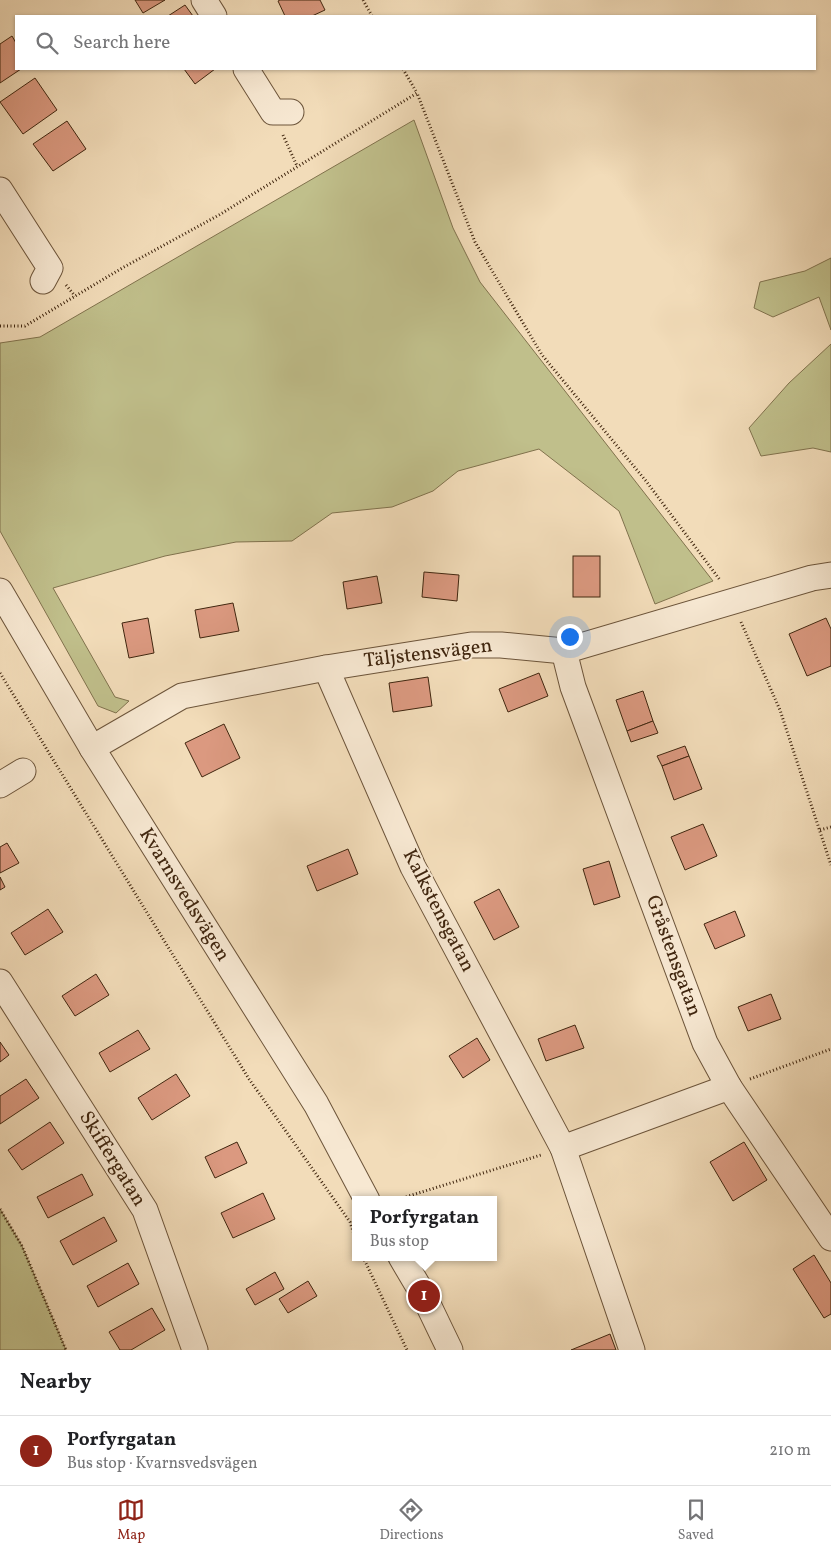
<!DOCTYPE html>
<meta charset="utf-8">
<style>
body{margin:0;font-family:Vollkorn,serif;background:#f6f6f6;color:#202124}
.you{position:absolute;left:569px;top:636px;width:18px;height:18px;margin:-12px;border:4px solid #fff;border-radius:50%;background:#1a73e8;box-shadow:0 0 0 8px #1a73e833}
.badge{display:grid;place-items:center;width:32px;height:32px;border-radius:50%;background:#8f2418;color:#fff;font-size:16px;font-weight:700}
.pin{position:absolute;translate:-50% -50%;border:2px solid #fff;box-shadow:0 1px 5px #0006}
.popup{position:absolute;left:352px;top:1196px;width:145px;height:65px;box-sizing:border-box;display:grid;place-content:center;border-radius:0px;background:#fff;filter:drop-shadow(0 1px 4px #0005);font-size:16px;white-space:nowrap;color:#757577}
.popup b{font-size:19px;color:#202124}
.popup::after{content:'';position:absolute;left:50%;top:100%;margin-left:-10px;border:10px solid transparent;border-top-color:#fff}
.list{margin:0;padding:0;list-style:none}
h2{display:flex;justify-content:space-between;align-items:center;height:65px;margin:0;padding:0 20px;font-size:21px}
h2 small{font-size:16px;font-weight:400;color:#757577}
.list li{display:grid;grid-template-columns:32px 1fr auto;gap:15px;align-items:center;box-sizing:border-box;height:70px;padding:0 20px;border-top:1px solid #e0e0e0}
.list b{display:block;font-size:19px;white-space:nowrap}
.list p{margin:0;font-size:16px;white-space:nowrap;color:#757577}
.list em{font-size:16px;font-style:normal;color:#757577}
.icon{flex:none;width:28px;height:28px;fill:none;stroke:currentColor;stroke-width:2;stroke-linecap:round;stroke-linejoin:round}
.map{position:relative;flex:none;width:831px;height:1350px;overflow:hidden}
.search{position:absolute;background:#fff;box-shadow:0 1px 4px #0004;left:15px;right:15px;top:15px;height:55px;display:flex;align-items:center;gap:12px;box-sizing:border-box;padding:0 18px;border-radius:0px;color:#757577;font-size:19px}
.sheet{height:135px;background:#fff}
nav{display:flex;justify-content:space-around;align-items:center;box-sizing:border-box;height:70px;border-top:1px solid #e0e0e0;background:#fff;font-size:14px;color:#757577}
nav a{display:grid;justify-items:center;gap:2px}
nav .on{color:#8f2418}
.map>svg:first-child{display:block}
.green{fill:#c0bf8b;stroke:#80724d}
.building{fill:#db9980;stroke:#40260f}
.lines{fill:none;stroke-linecap:round;stroke-linejoin:round}
.minor-casing{stroke:#6c543a;stroke-width:27}
.path{stroke:#40260f;stroke-width:3;stroke-dasharray:1 2.5;stroke-linecap:butt}
.minor{stroke:#f7e8d2;stroke-width:25}
.labels{text-anchor:middle;dominant-baseline:central;stroke-width:4;stroke-linejoin:round;paint-order:stroke}
.street-label{font-size:20px;fill:#40260f;stroke:#f7e8d2}
</style>
<div class="map">
<svg width="831" height="1350" viewBox="0 0 831 1350">
<rect width="100%" height="100%" fill="#f2dcb9"/>
<filter id="stains"><feTurbulence type="fractalNoise" baseFrequency=".004" numOctaves="4"/><feColorMatrix values="0 0 0 0 .2 0 0 0 0 .09 0 0 0 0 .02 0 0 0 .5 -.17"/></filter>
<radialGradient id="worn" r=".72"><stop offset=".6" stop-color="#630" stop-opacity="0"/><stop offset="1" stop-color="#630" stop-opacity=".3"/></radialGradient>
<g class="green">
<polygon points="414,120 453,228 480,282 713,581 655,604 619,511 539,449 458,471 433,491 392,507 332,513 292,541 236,542 165,556 53,588 115,697 129,701 116,713 98,706 0,531 0,343 40,337"/>
<polygon points="831,258 831,330 819,297 773,317 754,308 760,282 805,271"/>
<polygon points="831,344 831,452 813,448 761,456 749,428 789,383"/>
<polygon points="0,1209 22,1246 66,1350 0,1350"/>
</g>
<g class="building">
<polygon points="135,0 165,0 143,13"/>
<polygon points="280,0 320,0 325,10 312,16 285,16 278,1"/>
<polygon points="185,5 193,16 168,16"/>
<polygon points="12,36 16,43 16,69 21,69 0,83 0,44"/>
<polygon points="184,69 215,69 195,84"/>
<polygon points="35,78 57,110 23,134 0,102"/>
<polygon points="67,121 86,149 53,171 33,144"/>
<rect x="573" y="556" width="27" height="41"/>
<polygon points="424,572 459,575 457,601 422,597"/>
<polygon points="377,576 382,603 347,609 343,582"/>
<polygon points="233,603 239,631 200,638 195,610"/>
<polygon points="148,618 154,653 129,658 122,623"/>
<polygon points="826,618 831,629 831,666 807,676 789,634"/>
<polygon points="539,673 548,696 508,712 499,689"/>
<polygon points="428,677 432,706 393,712 389,683"/>
<polygon points="643,691 653,721 627,731 616,700"/>
<polygon points="653,721 658,733 631,742 627,731"/>
<polygon points="224,724 240,758 202,777 185,743"/>
<polygon points="685,746 689,756 662,766 657,756"/>
<polygon points="689,756 702,789 674,800 662,766"/>
<polygon points="703,824 717,856 685,870 671,837"/>
<polygon points="7,843 19,863 0,873 0,847"/>
<polygon points="348,849 358,874 317,891 307,866"/>
<polygon points="609,861 620,897 594,905 583,869"/>
<polygon points="0,877 5,887 0,890"/>
<polygon points="499,889 519,927 494,940 474,902"/>
<polygon points="48,909 63,932 25,955 11,933"/>
<polygon points="735,911 745,936 715,949 704,924"/>
<polygon points="96,974 109,995 75,1016 62,996"/>
<polygon points="771,994 781,1019 748,1031 738,1007"/>
<polygon points="575,1025 584,1048 546,1061 538,1039"/>
<polygon points="138,1030 150,1049 110,1072 99,1053"/>
<polygon points="477,1038 490,1060 463,1078 449,1056"/>
<polygon points="0,1042 9,1055 0,1062"/>
<polygon points="176,1074 190,1096 152,1120 138,1098"/>
<polygon points="26,1079 39,1098 0,1124 0,1096"/>
<polygon points="50,1122 64,1143 22,1170 8,1150"/>
<polygon points="237,1142 247,1163 215,1178 205,1157"/>
<polygon points="744,1142 767,1180 733,1201 710,1162"/>
<polygon points="82,1174 93,1195 48,1218 37,1197"/>
<polygon points="263,1193 275,1219 233,1238 221,1213"/>
<polygon points="104,1217 117,1241 73,1265 60,1241"/>
<polygon points="814,1255 831,1283 831,1314 824,1318 793,1269"/>
<polygon points="128,1263 139,1284 98,1307 87,1286"/>
<polygon points="275,1272 284,1289 255,1305 246,1289"/>
<polygon points="308,1281 317,1296 288,1313 279,1299"/>
<polygon points="152,1308 165,1330 131,1350 120,1350 109,1332"/>
<polygon points="610,1334 616,1350 571,1350"/>
</g>
<g class="lines">
<g class="minor-casing">
<g id="minor">
<polyline points="204,0 214,16"/>
<polyline points="246,69 273,112 291,112"/>
<polyline points="0,190 50,268 43,281"/>
<polyline points="0,591 92,748 316,1104 367,1200"/>
<polyline points="564,651 573,687 705,1043 729,1087 831,1238"/>
<polyline points="326,668 413,867 563,1148 632,1350"/>
<polyline points="92,748 182,696 326,668 471,645 501,645 564,651 812,578 831,575"/>
<polyline points="0,785 23,771"/>
<polyline points="0,982 145,1210 195,1350"/>
<polyline points="563,1148 729,1087"/>
<polyline points="401,1257 424,1296 450,1350"/>
</g>
</g>
<g class="path">
<polyline points="363,0 372,16"/>
<polyline points="403,69 417,93"/>
<polyline points="283,135 297,166"/>
<polyline points="66,285 75,296"/>
<polyline points="0,326 25,326 124,267 219,215 417,93 475,242 542,355 646,481 720,580"/>
<polyline points="741,622 780,710 831,865"/>
<polyline points="0,673 249,1079 350,1222 355,1237"/>
<polyline points="820,830 831,827"/>
<polyline points="750,1079 831,1049"/>
<polyline points="396,1200 541,1155"/>
<polyline points="0,1209 22,1246 66,1350"/>
<polyline points="363,1257 407,1350"/>
</g>
<use href="#minor" class="minor"/>
</g>
<g class="labels">
<g class="street-label">
<text transform="translate(428 654) rotate(-7)">Täljstensvägen</text>
<text transform="translate(184 895) rotate(58)">Kvarnsvedsvägen</text>
<text transform="translate(438 911) rotate(63)">Kalkstensgatan</text>
<text transform="translate(673 956) rotate(70)">Gråstensgatan</text>
<text transform="translate(112 1159) rotate(58)">Skiffergatan</text>
</g>
</g>
<rect width="100%" height="100%" filter="url(#stains)"/>
<rect width="100%" height="100%" fill="url(#worn)"/>
</svg>
<div class="you"></div>
<div class="pin badge" style="left:424px;top:1296px">1</div>
<div class="popup"><b>Porfyrgatan</b>Bus stop</div>
<div class="search"><svg class="icon" aria-label="search" viewBox="0 0 24 24"><circle cx="10" cy="10" r="6"/><path d="M15 15l6 6"/></svg>Search here</div>
</div>
<section class="sheet">
<h2>Nearby<small></small></h2>
<ul class="list">
<li><span class="badge">1</span><div><b>Porfyrgatan</b><p>Bus stop · Kvarnsvedsvägen</p></div><em>210 m</em></li>
</ul>
</section>
<nav>
<a class="on"><svg class="icon" aria-label="map" viewBox="0 0 24 24"><path d="M3 6l6-2 6 2 6-2v14l-6 2-6-2-6 2zM9 4v14M15 6v14"/></svg>Map</a>
<a><svg class="icon" aria-label="directions" viewBox="0 0 24 24"><path d="M12 3l9 9-9 9-9-9zM9 14v-3h6M13 9l2 2-2 2"/></svg>Directions</a>
<a><svg class="icon" aria-label="saved" viewBox="0 0 24 24"><path d="M7 4h10v16l-5-4-5 4z"/></svg>Saved</a>
</nav>
